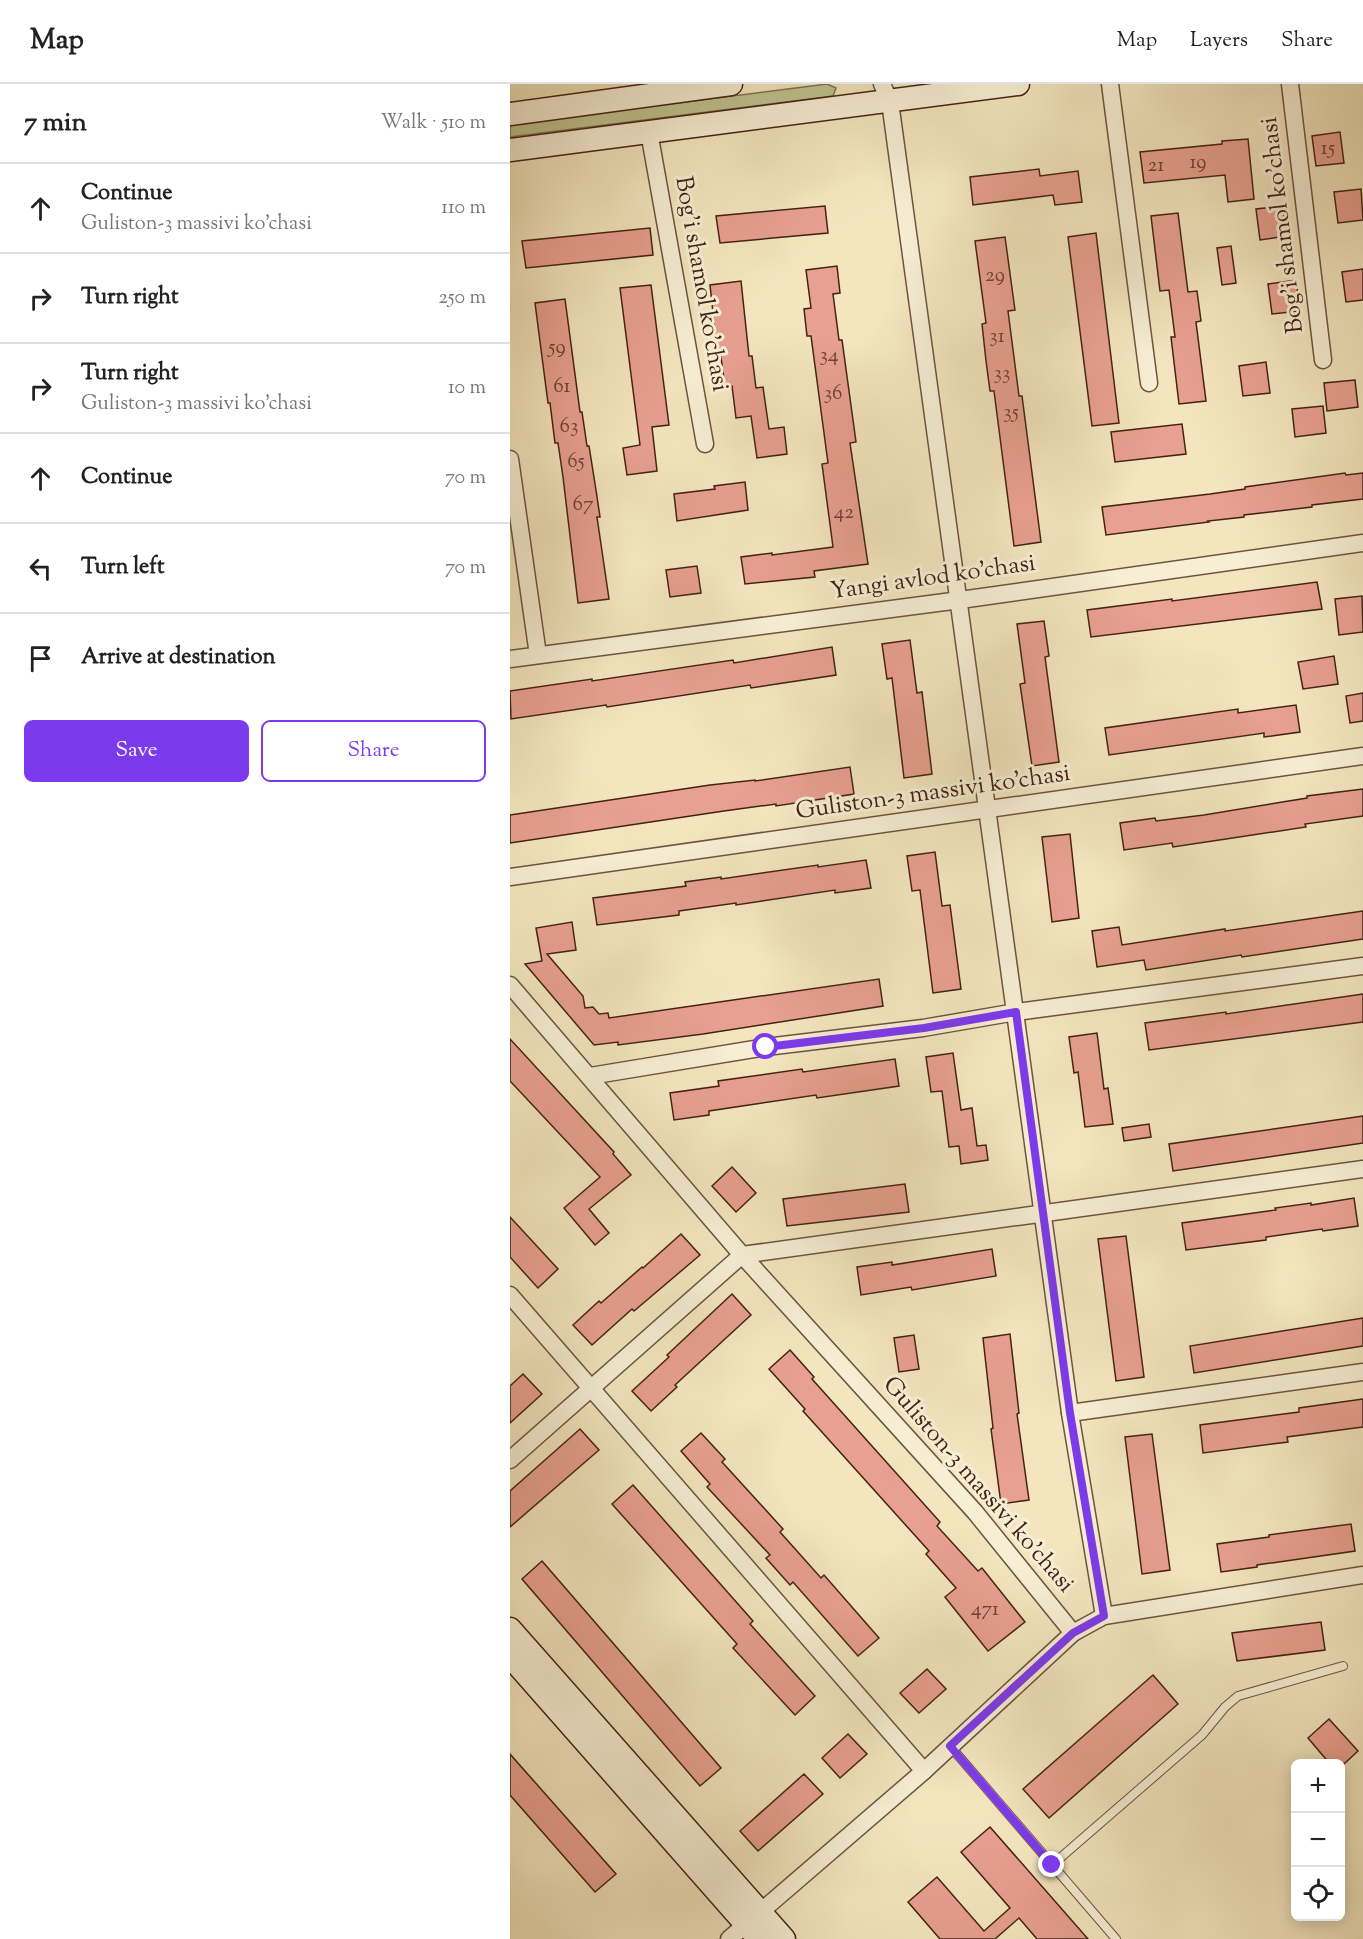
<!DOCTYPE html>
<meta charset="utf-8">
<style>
body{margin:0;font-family:"Sorts Mill Goudy",serif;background:#f6f6f6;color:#222}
.controls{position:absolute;right:18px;bottom:18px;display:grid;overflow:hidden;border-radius:9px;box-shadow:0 3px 15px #0003}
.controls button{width:54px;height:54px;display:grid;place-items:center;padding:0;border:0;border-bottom:2px solid #e0e0e0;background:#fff;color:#222;font:30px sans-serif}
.stop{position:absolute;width:18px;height:18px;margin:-14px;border:4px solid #7c3aed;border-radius:50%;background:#fff}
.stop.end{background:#7c3aed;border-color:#fff;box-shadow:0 2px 6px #0008}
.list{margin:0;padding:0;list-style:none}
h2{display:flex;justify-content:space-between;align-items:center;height:78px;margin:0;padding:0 24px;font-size:26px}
h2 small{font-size:20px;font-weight:400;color:#767676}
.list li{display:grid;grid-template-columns:39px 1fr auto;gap:18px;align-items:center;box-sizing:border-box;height:90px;padding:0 24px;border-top:2px solid #e0e0e0}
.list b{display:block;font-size:22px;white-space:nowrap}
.list p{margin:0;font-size:20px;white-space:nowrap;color:#767676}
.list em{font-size:20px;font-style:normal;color:#767676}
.actions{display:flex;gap:12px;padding:18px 24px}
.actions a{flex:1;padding:14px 0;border:2px solid #7c3aed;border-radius:9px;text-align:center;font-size:21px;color:#7c3aed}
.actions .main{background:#7c3aed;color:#fff}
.icon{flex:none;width:33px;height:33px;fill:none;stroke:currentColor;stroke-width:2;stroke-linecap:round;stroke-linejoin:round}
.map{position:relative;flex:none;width:853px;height:1855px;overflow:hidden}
header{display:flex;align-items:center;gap:36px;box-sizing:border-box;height:84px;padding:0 30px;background:#fff;border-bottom:2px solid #e0e0e0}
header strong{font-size:28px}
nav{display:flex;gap:33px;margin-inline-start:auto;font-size:21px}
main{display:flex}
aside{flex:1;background:#fff}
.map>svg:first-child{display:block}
.green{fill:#bec490;stroke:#817352;stroke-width:1.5}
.building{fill:#e8a090;stroke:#442214;stroke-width:1.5}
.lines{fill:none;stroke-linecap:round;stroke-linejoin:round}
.lane-casing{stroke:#70533f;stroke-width:10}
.street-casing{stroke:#70533f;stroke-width:19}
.secondary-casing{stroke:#442214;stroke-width:25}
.lane{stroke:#f7efd5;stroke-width:8}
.street{stroke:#f7efd5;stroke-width:16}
.secondary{stroke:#f7efd5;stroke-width:22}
.route{stroke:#7c3aed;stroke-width:8}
.labels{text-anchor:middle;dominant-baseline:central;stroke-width:6;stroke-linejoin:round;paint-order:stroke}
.number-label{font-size:21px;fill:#6d4233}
.street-label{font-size:24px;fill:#442214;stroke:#f7efd5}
</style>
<header>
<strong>Map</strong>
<nav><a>Map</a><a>Layers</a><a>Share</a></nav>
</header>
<main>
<aside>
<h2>7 min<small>Walk · 510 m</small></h2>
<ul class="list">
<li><svg class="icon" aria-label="ahead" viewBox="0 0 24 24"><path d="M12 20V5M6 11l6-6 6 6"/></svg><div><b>Continue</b><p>Guliston-3 massivi ko'chasi</p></div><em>110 m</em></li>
<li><svg class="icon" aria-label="right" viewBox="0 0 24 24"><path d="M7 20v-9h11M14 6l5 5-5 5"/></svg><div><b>Turn right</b></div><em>250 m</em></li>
<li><svg class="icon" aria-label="right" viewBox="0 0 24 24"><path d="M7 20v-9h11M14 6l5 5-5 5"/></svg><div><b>Turn right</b><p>Guliston-3 massivi ko'chasi</p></div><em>10 m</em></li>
<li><svg class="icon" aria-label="ahead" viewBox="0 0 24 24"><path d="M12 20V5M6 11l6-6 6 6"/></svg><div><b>Continue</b></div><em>70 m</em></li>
<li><svg class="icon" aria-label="left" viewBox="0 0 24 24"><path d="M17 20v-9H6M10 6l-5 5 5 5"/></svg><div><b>Turn left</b></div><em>70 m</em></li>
<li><svg class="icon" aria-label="arrive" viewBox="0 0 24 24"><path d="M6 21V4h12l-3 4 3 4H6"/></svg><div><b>Arrive at destination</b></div></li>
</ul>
<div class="actions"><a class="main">Save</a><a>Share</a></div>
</aside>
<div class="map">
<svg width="853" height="1855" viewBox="0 0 853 1855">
<rect width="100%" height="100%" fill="#f3e6bf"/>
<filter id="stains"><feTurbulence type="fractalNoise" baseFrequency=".00333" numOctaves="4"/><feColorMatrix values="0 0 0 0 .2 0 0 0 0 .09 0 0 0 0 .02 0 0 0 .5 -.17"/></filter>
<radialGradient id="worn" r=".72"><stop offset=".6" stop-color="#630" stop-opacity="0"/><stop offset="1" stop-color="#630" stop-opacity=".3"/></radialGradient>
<polygon class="green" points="317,0 326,4 323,12 0,53 0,40"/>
<g class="building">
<polygon points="830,48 834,79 806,82 802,52"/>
<polygon points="738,55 744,115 718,118 715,91 634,99 630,68 712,60 712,57"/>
<polygon points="529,85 530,92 568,87 572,118 545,121 543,111 463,121 460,93"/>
<polygon points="851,105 853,136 828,139 824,108"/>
<polygon points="315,122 318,149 210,159 206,132"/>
<polygon points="773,122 777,152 750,156 746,125"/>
<polygon points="668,129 678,208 687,207 691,237 686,238 696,317 669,320 661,253 665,253 659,206 650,207 641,132"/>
<polygon points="140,144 143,171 16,184 12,157"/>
<polygon points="586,149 609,339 582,342 558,153"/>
<polygon points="495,153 505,226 498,227 509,312 512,312 531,458 504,462 484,307 480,307 476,277 472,240 476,239 465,157"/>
<polygon points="721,162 726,199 712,201 707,164"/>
<polygon points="327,182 330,209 323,210 329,256 332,256 346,358 340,359 358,480 304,487 305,493 235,500 231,473 262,469 262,471 323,463 312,380 318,379 301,252 297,252 294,225 301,224 296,186"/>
<polygon points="853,185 853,216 836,218 832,188"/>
<polygon points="786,196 790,227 762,230 758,200"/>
<polygon points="231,197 239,272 242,272 246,304 253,303 259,345 274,343 277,370 247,374 241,332 226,334 222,302 215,303 210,266 207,267 200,201"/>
<polygon points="141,201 159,341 142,343 147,387 117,391 113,364 130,361 110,204"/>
<polygon points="55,215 70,328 72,328 77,362 79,362 86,406 90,433 87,433 99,515 68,519 53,393 48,359 45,359 40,319 38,319 25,219"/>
<polygon points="756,278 760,309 733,312 729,282"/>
<polygon points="845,296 848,323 817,327 814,299"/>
<polygon points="813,322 816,349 785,353 782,325"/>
<polygon points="672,340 676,370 605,378 601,348"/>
<polygon points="835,389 836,391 853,389 853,415 802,421 802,423 734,431 734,433 698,437 699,438 596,451 592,423 700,410 735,405 735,403"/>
<polygon points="235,398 238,426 167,437 164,410 205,405 204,402"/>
<polygon points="187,482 191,509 160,513 156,486"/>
<polygon points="807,498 812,525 581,553 577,526 662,515 662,517"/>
<polygon points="852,512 853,548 829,551 825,515"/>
<polygon points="534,537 539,572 535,573 549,678 522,682 510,600 515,599 507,540"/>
<polygon points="400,556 407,609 412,608 422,690 394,694 382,594 377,595 372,560"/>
<polygon points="322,563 326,591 241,604 240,601 97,623 96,621 1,635 0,607 82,595 82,597 223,576 224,579"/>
<polygon points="824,572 828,600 793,605 788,578"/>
<polygon points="853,609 853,637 840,639 836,612"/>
<polygon points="786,621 790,648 754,653 754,649 599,671 595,644 728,625 728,629"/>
<polygon points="340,683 344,710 266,722 266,720 214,727 0,759 0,731 200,701 245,696 245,697"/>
<polygon points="853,705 853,732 795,740 796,743 716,755 663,763 662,759 614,766 610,739 645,734 646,737 694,731 797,714 797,712"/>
<polygon points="560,750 569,834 542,838 532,753"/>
<polygon points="425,768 432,822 440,821 451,905 423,909 410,806 402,807 397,772"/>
<polygon points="356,776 361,804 325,809 325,806 226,821 226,819 169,827 169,831 87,841 83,814 176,802 175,798 211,793 211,795 308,781 308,783"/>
<polygon points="853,827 853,855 732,873 731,871 636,886 634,876 587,883 582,847 609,843 612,861 715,845 715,847"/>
<polygon points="62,838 66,866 37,870 73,912 75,924 83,923 89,930 98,929 99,934 369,895 373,922 193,950 108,961 108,958 84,961 15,880 32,877 26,844"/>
<polygon points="853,910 853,938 639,966 635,939 716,928 716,930"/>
<polygon points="587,949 594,1005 598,1004 603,1040 575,1043 568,988 564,989 559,953"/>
<polygon points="0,955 104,1068 103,1070 121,1091 79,1125 99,1149 85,1161 54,1124 90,1093 0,997"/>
<polygon points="443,969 451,1026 462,1024 467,1062 476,1061 478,1076 451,1080 449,1062 439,1063 432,1007 421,1008 416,973"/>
<polygon points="385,975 389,1002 307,1014 306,1011 199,1027 199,1031 164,1036 160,1009 209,1002 208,997 292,985 293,988"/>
<polygon points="853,1032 853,1059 663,1087 659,1060"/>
<polygon points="639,1040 641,1053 614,1057 612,1044"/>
<polygon points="222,1083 246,1109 226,1128 202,1102"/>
<polygon points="395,1100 399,1128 277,1142 273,1115"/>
<polygon points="844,1114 848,1142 813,1147 812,1145 756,1153 756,1156 676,1166 672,1139 766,1126 765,1124 801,1119 801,1121"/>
<polygon points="0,1133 48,1185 28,1204 0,1173"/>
<polygon points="171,1150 190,1171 124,1227 122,1225 82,1261 63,1241 89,1217 91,1219 132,1183 133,1184"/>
<polygon points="616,1152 634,1293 606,1297 588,1155"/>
<polygon points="482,1165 486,1192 402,1206 401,1203 351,1211 347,1183 382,1178 382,1181"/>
<polygon points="222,1210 241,1231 165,1301 167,1303 141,1327 122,1307 159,1273 157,1271"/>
<polygon points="853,1234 853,1262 684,1289 680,1262"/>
<polygon points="500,1250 509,1329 507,1330 519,1416 491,1420 481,1345 483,1344 473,1254"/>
<polygon points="404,1251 409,1285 389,1288 384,1254"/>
<polygon points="280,1266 304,1293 302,1295 430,1438 427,1442 468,1487 472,1484 515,1538 478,1567 435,1513 446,1504 416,1470 419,1467 293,1327 295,1325 259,1285"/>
<polygon points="13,1290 32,1310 0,1339 0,1302"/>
<polygon points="853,1315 853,1343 777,1353 778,1358 693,1369 690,1341 789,1328 789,1324"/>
<polygon points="70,1345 89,1366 0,1443 0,1407"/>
<polygon points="191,1349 215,1375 212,1378 273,1445 270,1448 311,1494 314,1491 369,1554 348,1572 283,1498 280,1501 256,1474 260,1471 197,1403 200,1400 171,1367"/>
<polygon points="642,1350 660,1486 632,1490 615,1353"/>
<polygon points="123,1401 243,1537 240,1540 305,1612 285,1631 223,1564 227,1560 102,1420"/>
<polygon points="841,1440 845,1467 747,1481 747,1483 711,1488 707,1460 759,1453 759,1451"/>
<polygon points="32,1477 211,1684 190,1702 12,1495"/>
<polygon points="811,1538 815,1566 727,1577 722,1549"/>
<polygon points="417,1585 436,1605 409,1629 390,1609"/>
<polygon points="643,1591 668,1620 539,1734 513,1705"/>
<polygon points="819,1635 848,1667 834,1680 820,1680 798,1654"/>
<polygon points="338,1650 357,1670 330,1694 312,1674"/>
<polygon points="0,1670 106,1790 85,1808 0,1711"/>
<polygon points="294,1690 313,1710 248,1767 230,1747"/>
<polygon points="480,1743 578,1855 527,1855 509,1834 485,1855 430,1855 398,1818 427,1793 474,1847 500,1824 451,1768"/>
</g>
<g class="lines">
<g class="lane-casing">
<g id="lane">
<polyline points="440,1662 606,1855"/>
<polyline points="542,1781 692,1651 715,1623 728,1612 833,1582"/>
</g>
</g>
<g class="street-casing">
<g id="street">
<polyline points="372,0 380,18 560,1329 594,1532"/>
<polyline points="600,0 639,299"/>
<polyline points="780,0 813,276"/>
<polyline points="139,48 195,360"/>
<polyline points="0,375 28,571"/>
<polyline points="0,575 450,516 853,459"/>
<polyline points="0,793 853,672"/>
<polyline points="0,901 232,1171 465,1428 563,1549"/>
<polyline points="80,992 256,963 413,944 506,928 853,882"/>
<polyline points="0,1211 414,1687"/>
<polyline points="560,1329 853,1288"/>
<polyline points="0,1376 232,1171 853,1085"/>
<polyline points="219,1855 414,1687 563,1549 594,1532 853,1491"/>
</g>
</g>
<g class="secondary-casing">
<g id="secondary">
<polyline points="0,30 221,0"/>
<polyline points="0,66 508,0"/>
<polyline points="0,1545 274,1855"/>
<polyline points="0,1572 249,1855"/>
</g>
</g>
<use href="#lane" class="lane"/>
<use href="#street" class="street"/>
<use href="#secondary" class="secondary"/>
</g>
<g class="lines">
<polyline class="route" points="256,963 414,944 506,928 560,1329 594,1532 563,1549 440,1662 542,1781"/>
</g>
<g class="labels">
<g class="number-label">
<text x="818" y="65">15</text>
<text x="688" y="79">19</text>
<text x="646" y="82">21</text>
<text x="485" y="192">29</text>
<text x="487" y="253">31</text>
<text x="47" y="264">59</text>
<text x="319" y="272">34</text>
<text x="492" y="290">33</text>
<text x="52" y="303">61</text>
<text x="323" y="310">36</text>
<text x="501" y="329">35</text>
<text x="59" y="343">63</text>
<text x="66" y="378">65</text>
<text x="73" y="421">67</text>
<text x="334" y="429">42</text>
<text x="475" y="1526">471</text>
</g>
<g class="street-label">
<text transform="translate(773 141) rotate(-97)">Bog'i shamol ko'chasi</text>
<text transform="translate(191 200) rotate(80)">Bog'i shamol ko'chasi</text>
<text transform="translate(423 494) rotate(-8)">Yangi avlod ko'chasi</text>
<text transform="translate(423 709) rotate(-8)">Guliston-3 massivi ko'chasi</text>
<text transform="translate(468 1401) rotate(49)">Guliston-3 massivi ko'chasi</text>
</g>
</g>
<rect width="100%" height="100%" filter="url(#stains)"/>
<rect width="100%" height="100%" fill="url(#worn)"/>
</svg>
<div class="controls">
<button>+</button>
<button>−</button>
<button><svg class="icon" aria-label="locate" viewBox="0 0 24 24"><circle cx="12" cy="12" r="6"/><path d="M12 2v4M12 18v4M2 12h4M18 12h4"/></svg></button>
</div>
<div class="stop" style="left:256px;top:963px"></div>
<div class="stop end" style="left:542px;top:1781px"></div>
</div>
</main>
